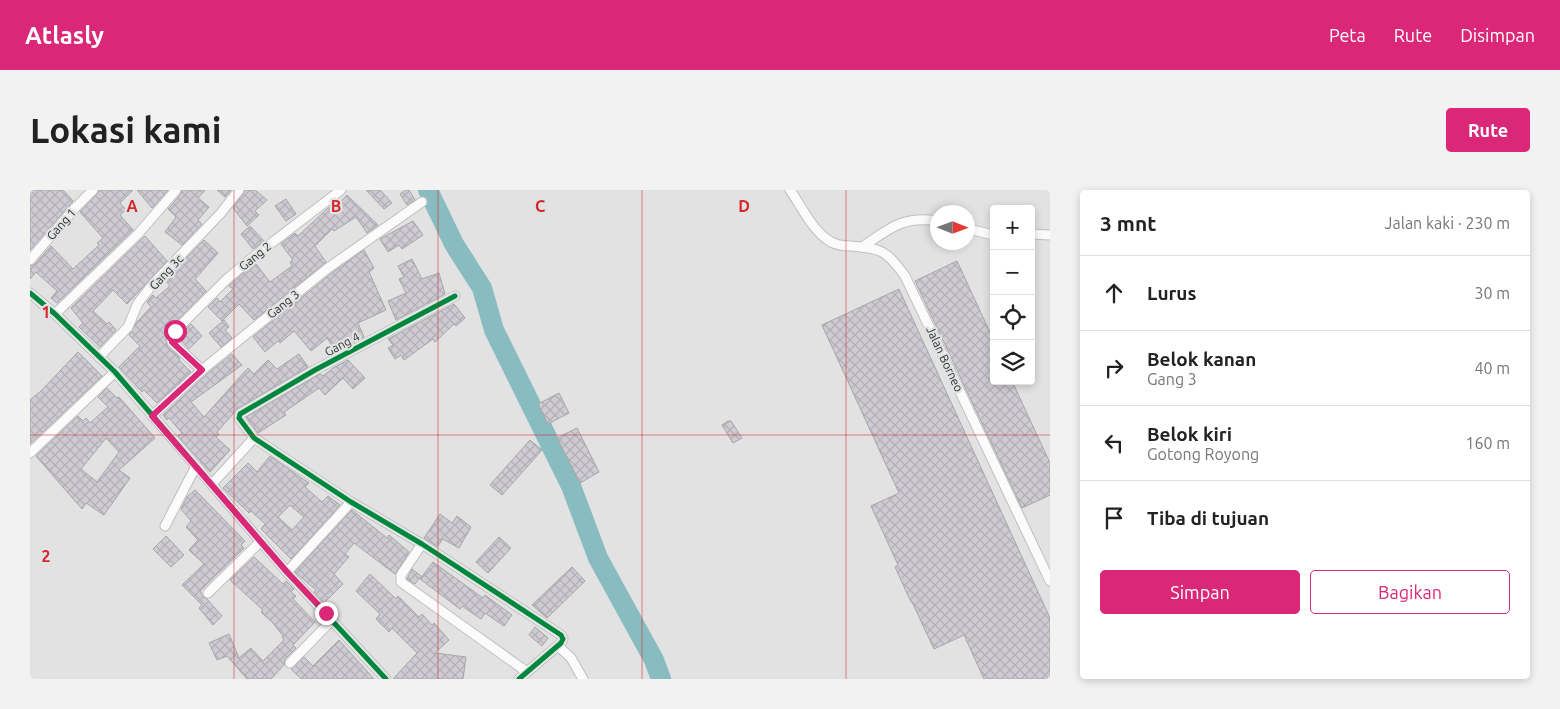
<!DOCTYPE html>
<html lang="id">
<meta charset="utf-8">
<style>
body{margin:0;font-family:Ubuntu,sans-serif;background:#f2f2f2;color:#222}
.controls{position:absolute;right:15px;top:15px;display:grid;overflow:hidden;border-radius:5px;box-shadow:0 2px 8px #0003}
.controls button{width:45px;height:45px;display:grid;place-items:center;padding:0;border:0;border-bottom:1px solid #e0e0e0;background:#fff;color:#222;font:25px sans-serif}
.compass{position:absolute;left:900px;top:15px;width:45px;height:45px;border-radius:50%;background:#fff;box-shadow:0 2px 8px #0003;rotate:91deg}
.stop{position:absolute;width:15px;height:15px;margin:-11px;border:4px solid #db2777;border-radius:50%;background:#fff}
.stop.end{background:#db2777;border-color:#fff;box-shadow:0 1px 5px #0008}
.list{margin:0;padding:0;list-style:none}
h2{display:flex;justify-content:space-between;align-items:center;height:65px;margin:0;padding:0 20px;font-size:21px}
h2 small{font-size:16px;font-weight:400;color:#767676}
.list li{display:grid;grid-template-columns:32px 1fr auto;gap:15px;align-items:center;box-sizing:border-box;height:75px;padding:0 20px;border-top:1px solid #e0e0e0}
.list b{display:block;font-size:19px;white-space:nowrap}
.list p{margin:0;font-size:16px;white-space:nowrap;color:#767676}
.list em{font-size:16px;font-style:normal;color:#767676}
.actions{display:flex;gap:10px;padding:15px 20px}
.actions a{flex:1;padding:11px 0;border:1px solid #db2777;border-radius:5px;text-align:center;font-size:18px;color:#db2777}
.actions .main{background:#db2777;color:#fff}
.icon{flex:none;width:28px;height:28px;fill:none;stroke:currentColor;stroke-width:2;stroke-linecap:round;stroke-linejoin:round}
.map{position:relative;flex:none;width:1020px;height:489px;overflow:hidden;border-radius:5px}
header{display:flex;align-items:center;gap:30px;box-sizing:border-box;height:70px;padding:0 25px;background:#db2777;color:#fff}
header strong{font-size:24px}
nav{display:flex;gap:28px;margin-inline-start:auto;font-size:18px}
.intro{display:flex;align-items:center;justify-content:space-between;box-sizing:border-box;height:120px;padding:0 30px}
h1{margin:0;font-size:35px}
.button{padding:12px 22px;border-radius:5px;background:#db2777;color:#fff;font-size:18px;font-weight:700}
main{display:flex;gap:30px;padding:0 30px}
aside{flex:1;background:#fff;border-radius:5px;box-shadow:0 2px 8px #0003}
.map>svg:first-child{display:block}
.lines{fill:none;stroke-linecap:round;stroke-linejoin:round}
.river{stroke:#88bcc1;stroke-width:20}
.building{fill:url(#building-cross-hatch);stroke:#a6a6a6;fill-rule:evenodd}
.street-casing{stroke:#bfbfbf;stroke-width:11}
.street{stroke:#fbfbfb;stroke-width:9}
.cycleway-casing{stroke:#e1e2e3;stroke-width:8}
.cycleway{stroke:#00873e;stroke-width:5}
.route{stroke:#db2777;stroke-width:6}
.grid{fill:none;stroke:#d62828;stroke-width:1;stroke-opacity:0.55}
.labels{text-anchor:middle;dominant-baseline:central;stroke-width:4.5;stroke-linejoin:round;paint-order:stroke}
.street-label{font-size:12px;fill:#2d2e2e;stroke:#e1e2e3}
.grid-label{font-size:16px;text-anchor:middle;font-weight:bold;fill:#d62828;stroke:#e1e2e3;stroke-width:4.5;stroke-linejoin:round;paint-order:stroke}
</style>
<header>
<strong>Atlasly</strong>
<nav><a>Peta</a><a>Rute</a><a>Disimpan</a></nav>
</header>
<div class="intro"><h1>Lokasi kami</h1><a class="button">Rute</a></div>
<main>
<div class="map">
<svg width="1020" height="489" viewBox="0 0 1020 489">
<defs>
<pattern id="building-cross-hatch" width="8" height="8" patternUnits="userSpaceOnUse" patternTransform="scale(1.25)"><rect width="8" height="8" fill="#cfcbd4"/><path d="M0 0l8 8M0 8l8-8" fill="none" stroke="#b2afb6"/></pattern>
</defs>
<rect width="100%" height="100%" fill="#e2e2e2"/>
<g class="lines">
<polyline class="river" points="398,0 424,54 452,98 464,140 541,296 568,368 624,470 631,489"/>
</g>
<g class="building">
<polygon points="0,0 33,0 43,11 0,60"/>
<polygon points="69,0 103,0 90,13 96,20 90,25 103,40 27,113 21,108 27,101 6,82 0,89 0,76 5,74 21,56 43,79 69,55 67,53 73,48 50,22 67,4"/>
<polygon points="107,0 138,0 122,18"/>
<polygon points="152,0 175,0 168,8 179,17 168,30 172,34 152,55 135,42 146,27 138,19 151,4"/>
<polygon points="187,0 201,0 195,7"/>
<polygon points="215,0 225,0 237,10 225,21 229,25 217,36 203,18"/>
<polygon points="336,0 350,0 362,13 354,19"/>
<polygon points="376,0 379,0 385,10 377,15 370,4"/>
<polygon points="317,5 348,35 337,43 326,27 304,41 302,39 285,56 296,72 224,130 209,114 192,131 178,117 187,108 190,112 203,99 199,96 225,73 240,92 262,76 260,72 263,70 251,54 265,43 268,46 297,19 300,16 303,20"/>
<polygon points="256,9 266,24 256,31 245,16"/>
<polygon points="383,31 393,45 372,59 369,55 358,62 350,49"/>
<polygon points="220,36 234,51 223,59 211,44"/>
<polygon points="115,46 137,71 97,114 83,100 63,121 77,134 79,132 86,140 70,157 49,137 53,133 41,118"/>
<polygon points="174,50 188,63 165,89 176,101 135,143 137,156 150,168 149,170 161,182 127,213 114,200 112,202 89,177 110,156 99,145 107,132 121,117 117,112 123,105 126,108 140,96 135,90"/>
<polygon points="334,60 344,78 339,82 356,120 328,133 334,147 306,162 297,148 281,161 264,141 250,153 248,151 235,162 223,147 302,83"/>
<polygon points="382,69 392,89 409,83 415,104 366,130 358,111 376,103 369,89 374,87 368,76"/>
<polygon points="927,71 964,151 964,191 982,191 1020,273 1020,305 992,318 885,91"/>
<polygon points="869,99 1020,428 1020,489 954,489 934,445 904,459 882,412 881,412 865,377 868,375 841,316 869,303 792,135"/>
<polygon points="424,114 435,128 426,136 424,134 405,152 403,149 374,170 371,165 365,169 358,158 363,155 358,149"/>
<polygon points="194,130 199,137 195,140 202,148 191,157 179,143"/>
<polygon points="161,134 172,146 159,159 148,147"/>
<polygon points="48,162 72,186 0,254 0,210 11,201"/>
<polygon points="202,164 212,175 161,212 174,227 218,178 224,184 238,170 247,179 269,164 278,177 205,220 203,224 187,242 189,244 186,247 200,260 180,282 148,246 152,243 139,228 137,230 133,225 176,185"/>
<polygon points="318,170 335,188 323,199 313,188 295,205 289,198 254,222 256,225 228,243 216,227 288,185 291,184 293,186 303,178"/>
<path d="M77 198 87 208 89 207 125 248 89 280 100 288 74 325 56 313 52 319 6 266 48 226 53 231 56 228 60 233 78 217 68 207ZM76 248 89 262 67 292 51 279Z"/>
<polygon points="529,203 539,223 518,234 508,214"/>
<polygon points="698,231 701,231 712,248 703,253 692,235"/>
<polygon points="547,238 569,282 550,293 527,248"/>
<polygon points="500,250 512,260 472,305 460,295"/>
<path d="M240 266 279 293 275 297 292 312 298 306 310 315 261 369 231 339 235 334 221 321 219 323 193 298 218 273 227 282ZM260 315 274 327 262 340 248 327Z"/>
<polygon points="165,300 215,351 211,355 214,358 170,401 173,407 177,409 192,426 183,435 169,418 172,415 152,395 174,374 159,360 168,350 156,337 161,331 151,319 157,307"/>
<polygon points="322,320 357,348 359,345 379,362 365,384 324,353 315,364 319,367 304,384 313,394 294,413 284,402 286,400 265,382"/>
<polygon points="410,324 422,333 427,326 441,337 429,358 413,349 407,357 394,348"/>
<polygon points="136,346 154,365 141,377 123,359"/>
<polygon points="469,347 481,358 458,383 446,372"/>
<polygon points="224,367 253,394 256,391 264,399 261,402 266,406 263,409 285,432 263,455 266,458 255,469 254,475 241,489 217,489 197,466 187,470 179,453 199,444 209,468 221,458 233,471 254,450 252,447 253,446 243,433 231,422 233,420 200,390"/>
<polygon points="403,372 453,408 455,405 482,425 474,436 455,423 451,429 432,416 430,419 390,389"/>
<polygon points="542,377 555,391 517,428 502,415"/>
<polygon points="382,379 391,386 385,394 377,389"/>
<polygon points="340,384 366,409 368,406 389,427 392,424 402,435 404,433 419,450 405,463 436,467 433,489 363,489 387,463 362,438 359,442 346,429 350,424 326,401"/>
<polygon points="505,437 518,448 512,456 499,445"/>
<polygon points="309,450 344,489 271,489 261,479 274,467 283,476"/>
</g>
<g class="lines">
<g class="street-casing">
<g id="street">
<path d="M760 0C772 17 783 42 801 52 807 55 814 56 820 56 852 59 855 59 875 86L1020 391"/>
<polyline points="938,39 964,45"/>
<polyline points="1001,44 1020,45"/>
<path d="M832 57C859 39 873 25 908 31"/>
<polyline points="0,70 45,18 63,0"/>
<polyline points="0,103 25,124 85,182 257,382 356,489"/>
<polyline points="425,106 285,180 210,224 209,228 224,248 321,312 392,354 531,445 533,449 531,453 489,489"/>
<polyline points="25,124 108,44 146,0"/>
<polyline points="69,167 98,137 108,113 123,94 191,23 209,0"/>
<polyline points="172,180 142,152 141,145 197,89 222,68 311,0"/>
<polyline points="122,226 172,180 298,78 392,12"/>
<polyline points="0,263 85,182"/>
<polyline points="182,294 224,248"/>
<polyline points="135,336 166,276"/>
<polyline points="392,354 371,385 371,392 497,482"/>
<polyline points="257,382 321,312"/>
<polyline points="178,403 231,351"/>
<polyline points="528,456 541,468 553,489"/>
<polyline points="260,473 302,430"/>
</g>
</g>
<use href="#street" class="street"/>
<g class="cycleway-casing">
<g id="cycleway">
<polyline points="0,103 25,124 85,182 257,382 356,489"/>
<polyline points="425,106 285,180 210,224 209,228 224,248 321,312 392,354 531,445 533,449 531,453 489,489"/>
</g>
</g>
<use href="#cycleway" class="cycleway"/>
</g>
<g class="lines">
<polyline class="route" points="145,141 141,145 142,152 172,180 122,226 257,382 296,423"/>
</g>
<path class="grid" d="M204 0V489M408 0V489M612 0V489M816 0V489M0 245H1020"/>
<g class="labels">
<g class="street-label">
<text transform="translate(31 34) rotate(-49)">Gang 1</text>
<text transform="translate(225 66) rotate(-39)">Gang 2</text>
<text transform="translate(136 82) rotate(-47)">Gang 3c</text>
<text transform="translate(253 114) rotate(-39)">Gang 3</text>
<text transform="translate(312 154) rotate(-28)">Gang 4</text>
<text transform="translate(915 169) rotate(65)">Jalan Borneo</text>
</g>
</g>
<g class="grid-label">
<text x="102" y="22">A</text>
<text x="306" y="22">B</text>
<text x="510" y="22">C</text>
<text x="714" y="22">D</text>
<text x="16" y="128">1</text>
<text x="16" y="372">2</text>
</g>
</svg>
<div class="controls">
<button>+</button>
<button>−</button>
<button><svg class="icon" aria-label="locate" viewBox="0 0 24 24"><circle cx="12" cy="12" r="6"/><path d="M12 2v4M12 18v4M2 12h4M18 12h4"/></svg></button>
<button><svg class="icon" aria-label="layers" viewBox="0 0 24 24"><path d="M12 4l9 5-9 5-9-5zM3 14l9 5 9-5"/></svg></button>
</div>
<svg class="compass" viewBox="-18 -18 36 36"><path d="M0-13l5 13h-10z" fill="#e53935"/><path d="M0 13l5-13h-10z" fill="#767676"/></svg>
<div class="stop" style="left:145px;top:141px"></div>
<div class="stop end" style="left:296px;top:423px"></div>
</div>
<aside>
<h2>3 mnt<small>Jalan kaki · 230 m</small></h2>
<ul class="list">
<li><svg class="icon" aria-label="ahead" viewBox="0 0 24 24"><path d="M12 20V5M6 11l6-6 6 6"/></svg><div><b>Lurus</b></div><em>30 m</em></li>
<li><svg class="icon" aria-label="right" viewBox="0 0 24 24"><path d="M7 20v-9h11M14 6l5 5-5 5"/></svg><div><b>Belok kanan</b><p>Gang 3</p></div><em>40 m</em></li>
<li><svg class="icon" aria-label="left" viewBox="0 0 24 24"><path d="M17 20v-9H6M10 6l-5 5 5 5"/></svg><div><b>Belok kiri</b><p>Gotong Royong</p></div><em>160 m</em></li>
<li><svg class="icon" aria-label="arrive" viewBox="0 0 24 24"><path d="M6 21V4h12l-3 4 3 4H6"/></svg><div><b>Tiba di tujuan</b></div></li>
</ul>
<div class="actions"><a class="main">Simpan</a><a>Bagikan</a></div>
</aside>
</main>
